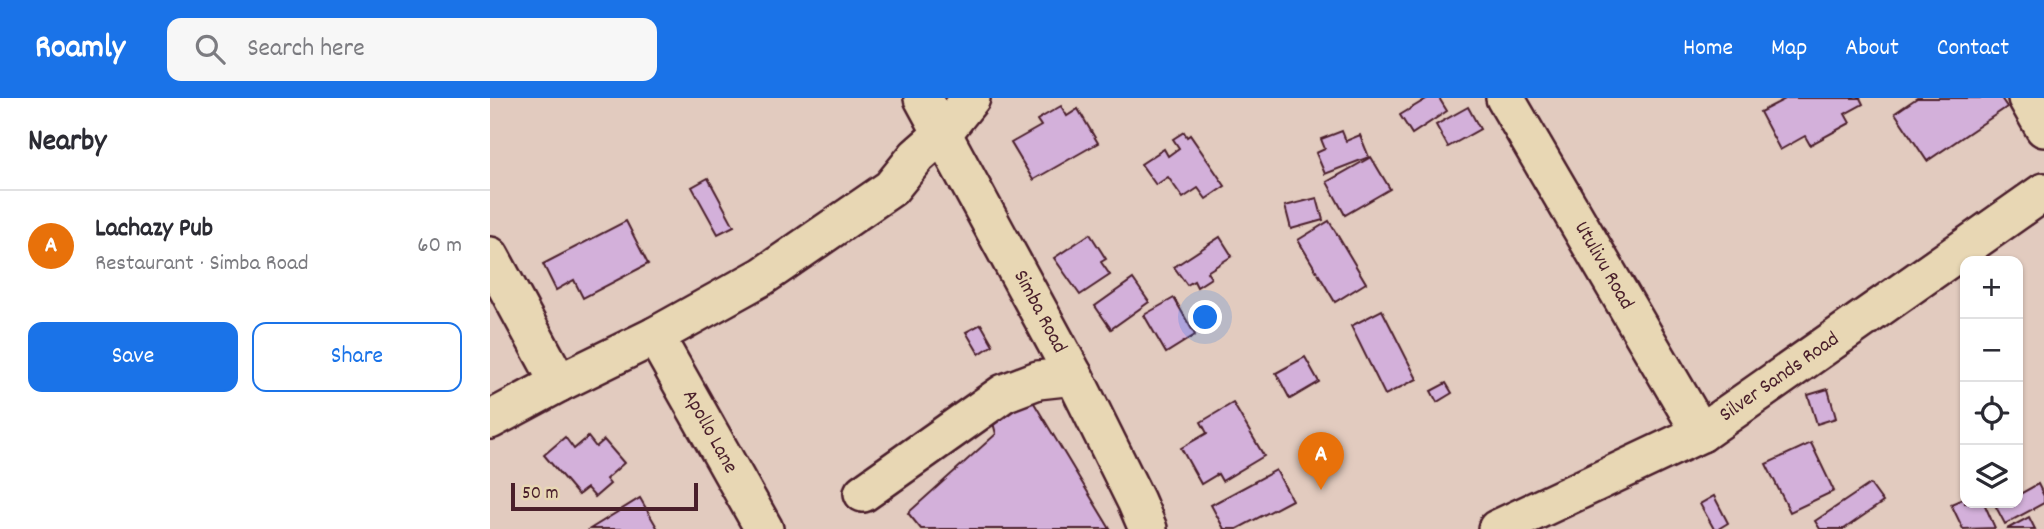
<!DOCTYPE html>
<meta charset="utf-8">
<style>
body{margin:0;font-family:Dekko,sans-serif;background:#f7f7f7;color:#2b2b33}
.controls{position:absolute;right:21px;bottom:21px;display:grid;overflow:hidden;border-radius:14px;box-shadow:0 2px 5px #0004}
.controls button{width:63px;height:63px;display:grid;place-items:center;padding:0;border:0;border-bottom:2px solid #e1e1e2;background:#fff;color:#2b2b33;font:35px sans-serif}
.scale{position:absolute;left:21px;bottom:18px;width:187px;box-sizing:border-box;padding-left:7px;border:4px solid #4a1f2b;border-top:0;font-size:19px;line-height:24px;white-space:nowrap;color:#4a1f2b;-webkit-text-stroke:5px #e8d7b4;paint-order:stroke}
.you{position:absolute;left:716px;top:220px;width:24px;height:24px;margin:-18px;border:5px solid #fff;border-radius:50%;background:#1a73e8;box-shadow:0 0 0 10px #1a73e833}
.badge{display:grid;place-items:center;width:46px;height:46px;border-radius:50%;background:#1a73e8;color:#fff;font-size:23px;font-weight:700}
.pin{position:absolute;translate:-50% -58px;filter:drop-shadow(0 2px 4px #0008)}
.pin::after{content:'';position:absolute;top:37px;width:24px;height:21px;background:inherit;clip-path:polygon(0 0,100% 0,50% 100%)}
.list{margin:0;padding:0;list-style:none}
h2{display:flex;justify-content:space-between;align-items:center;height:91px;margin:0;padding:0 28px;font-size:30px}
h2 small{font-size:23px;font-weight:400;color:#7c7c81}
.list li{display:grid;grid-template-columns:46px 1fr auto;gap:21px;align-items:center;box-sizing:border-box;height:112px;padding:0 28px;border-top:2px solid #e1e1e2}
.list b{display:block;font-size:26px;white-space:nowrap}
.list p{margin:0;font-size:23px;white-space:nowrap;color:#7c7c81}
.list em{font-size:23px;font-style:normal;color:#7c7c81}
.actions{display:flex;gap:14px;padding:21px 28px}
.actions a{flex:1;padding:16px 0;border:2px solid #1a73e8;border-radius:14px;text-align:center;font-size:24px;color:#1a73e8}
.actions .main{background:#1a73e8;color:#fff}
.icon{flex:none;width:38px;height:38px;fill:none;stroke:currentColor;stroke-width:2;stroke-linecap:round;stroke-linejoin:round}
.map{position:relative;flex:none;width:1554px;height:431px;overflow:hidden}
header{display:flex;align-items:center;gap:42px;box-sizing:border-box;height:98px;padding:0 35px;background:#1a73e8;color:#fff}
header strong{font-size:33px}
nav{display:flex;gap:38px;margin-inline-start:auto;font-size:24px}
.search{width:490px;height:63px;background:#f7f7f7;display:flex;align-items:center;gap:18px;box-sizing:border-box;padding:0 24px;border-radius:14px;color:#7c7c81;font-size:26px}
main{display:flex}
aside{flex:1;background:#fff}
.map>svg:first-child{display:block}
.building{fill:#d3b0da;stroke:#4a1f2b;stroke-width:2}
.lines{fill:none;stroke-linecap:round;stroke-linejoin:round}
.minor-casing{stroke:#4a1f2b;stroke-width:42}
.minor{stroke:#e8d7b4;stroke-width:37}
.labels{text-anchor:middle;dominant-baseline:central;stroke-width:6;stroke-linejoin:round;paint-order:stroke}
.street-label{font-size:21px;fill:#4a1f2b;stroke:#e8d7b4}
</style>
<header>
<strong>Roamly</strong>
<div class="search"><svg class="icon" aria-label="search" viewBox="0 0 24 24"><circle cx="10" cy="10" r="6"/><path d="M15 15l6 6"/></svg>Search here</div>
<nav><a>Home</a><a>Map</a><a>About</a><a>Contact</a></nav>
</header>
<main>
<aside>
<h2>Nearby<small></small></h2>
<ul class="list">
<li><span class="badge" style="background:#e8710a">A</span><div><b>Lachazy Pub</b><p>Restaurant · Simba Road</p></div><em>60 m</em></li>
</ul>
<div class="actions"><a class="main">Save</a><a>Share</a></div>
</aside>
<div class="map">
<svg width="1554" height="431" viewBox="0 0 1554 431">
<rect width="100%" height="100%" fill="#e2cbbf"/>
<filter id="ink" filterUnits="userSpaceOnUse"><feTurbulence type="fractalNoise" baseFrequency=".0143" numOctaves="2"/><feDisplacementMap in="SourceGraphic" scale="14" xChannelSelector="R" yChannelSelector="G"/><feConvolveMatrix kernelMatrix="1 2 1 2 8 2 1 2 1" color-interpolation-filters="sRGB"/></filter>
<g filter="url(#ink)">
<g class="building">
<polygon points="938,0 949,0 957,13 922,36 910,17"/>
<polygon points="1297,0 1370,0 1373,6 1355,16 1360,25 1320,47 1315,38 1290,52 1270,14"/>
<polygon points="1427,0 1511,0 1517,9 1437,63 1405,15"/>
<polygon points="571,8 577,18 588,11 608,45 543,82 521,45 551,28 547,22"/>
<polygon points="978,9 990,31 958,49 946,27"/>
<polygon points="852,33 856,43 870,37 879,59 835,76 826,55 835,51 831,41"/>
<polygon points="694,34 697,39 700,37 735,88 716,101 708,90 693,100 678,79 666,87 651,66 674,51 678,58 689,50 683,41"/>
<polygon points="881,59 900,91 855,117 837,84"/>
<polygon points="218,80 244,128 228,136 202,89"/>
<polygon points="827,100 833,122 801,131 795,108"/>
<polygon points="136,123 158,166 93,200 84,182 66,192 53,166"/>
<polygon points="839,123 876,185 845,204 808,142"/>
<polygon points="600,136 616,161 611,164 620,177 590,197 564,160"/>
<polygon points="730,139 742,158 717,174 721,180 707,189 704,183 697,187 684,169"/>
<polygon points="643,181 659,204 621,231 605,208"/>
<polygon points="684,200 705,237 676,255 654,217"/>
<polygon points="892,212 927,281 895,297 861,228"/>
<polygon points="491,226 503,247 489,256 476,234"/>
<polygon points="815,259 829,284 800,301 786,275"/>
<polygon points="956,285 962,295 947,304 941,293"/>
<polygon points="1338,291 1346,320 1327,326 1318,297"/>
<polygon points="541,300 620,431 431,431 418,415 506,336 502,321"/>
<polygon points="743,305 774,358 732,383 728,376 711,386 691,350 717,335 711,324"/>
<polygon points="75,339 84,351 98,339 106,349 114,342 134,365 116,381 120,386 105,399 97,390 88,397 54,357"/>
<polygon points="1321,345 1344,393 1300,414 1276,366"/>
<polygon points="786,372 802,402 747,431 734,431 721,407"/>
<polygon points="1380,386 1393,404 1354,431 1330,431 1325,423"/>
<polygon points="1548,386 1554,398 1554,405 1515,426 1506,409 1513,405 1528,405 1528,397"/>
<polygon points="1224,398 1238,425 1228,431 1224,431 1210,406"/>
<polygon points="150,400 168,431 100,431"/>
<polygon points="1475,400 1475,405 1494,405 1505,430 1473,431 1461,406"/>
<polygon points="1539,419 1545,431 1517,431"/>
</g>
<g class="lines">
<g class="minor-casing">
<g id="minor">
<polyline points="433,0 584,278 646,403 658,431"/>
<polyline points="1015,0 1211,335"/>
<polyline points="1537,0 1554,30"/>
<polyline points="0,158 69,285"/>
<polyline points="165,238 274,431"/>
<polyline points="0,322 69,285 165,238 273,178 401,90 427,58 453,35 481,0"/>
<polyline points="373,395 514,295 548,282 584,278"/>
<polyline points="1007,431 1211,335 1554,94"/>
</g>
</g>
<use href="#minor" class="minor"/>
</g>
</g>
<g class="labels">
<g class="street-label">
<text transform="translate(1113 168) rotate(60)">Utulivu Road</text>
<text transform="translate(549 214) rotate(62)">Simba Road</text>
<text transform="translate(1290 280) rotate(-35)">Silver Sands Road</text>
<text transform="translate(219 334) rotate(61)">Apollo Lane</text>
</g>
</g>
</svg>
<div class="controls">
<button>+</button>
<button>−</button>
<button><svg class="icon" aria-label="locate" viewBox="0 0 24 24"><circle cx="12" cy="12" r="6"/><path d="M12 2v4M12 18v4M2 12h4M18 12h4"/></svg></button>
<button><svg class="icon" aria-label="layers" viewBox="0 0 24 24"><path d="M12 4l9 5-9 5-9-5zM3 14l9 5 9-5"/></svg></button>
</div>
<div class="scale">50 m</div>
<div class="you"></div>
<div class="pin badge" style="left:831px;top:392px;background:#e8710a">A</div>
</div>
</main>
